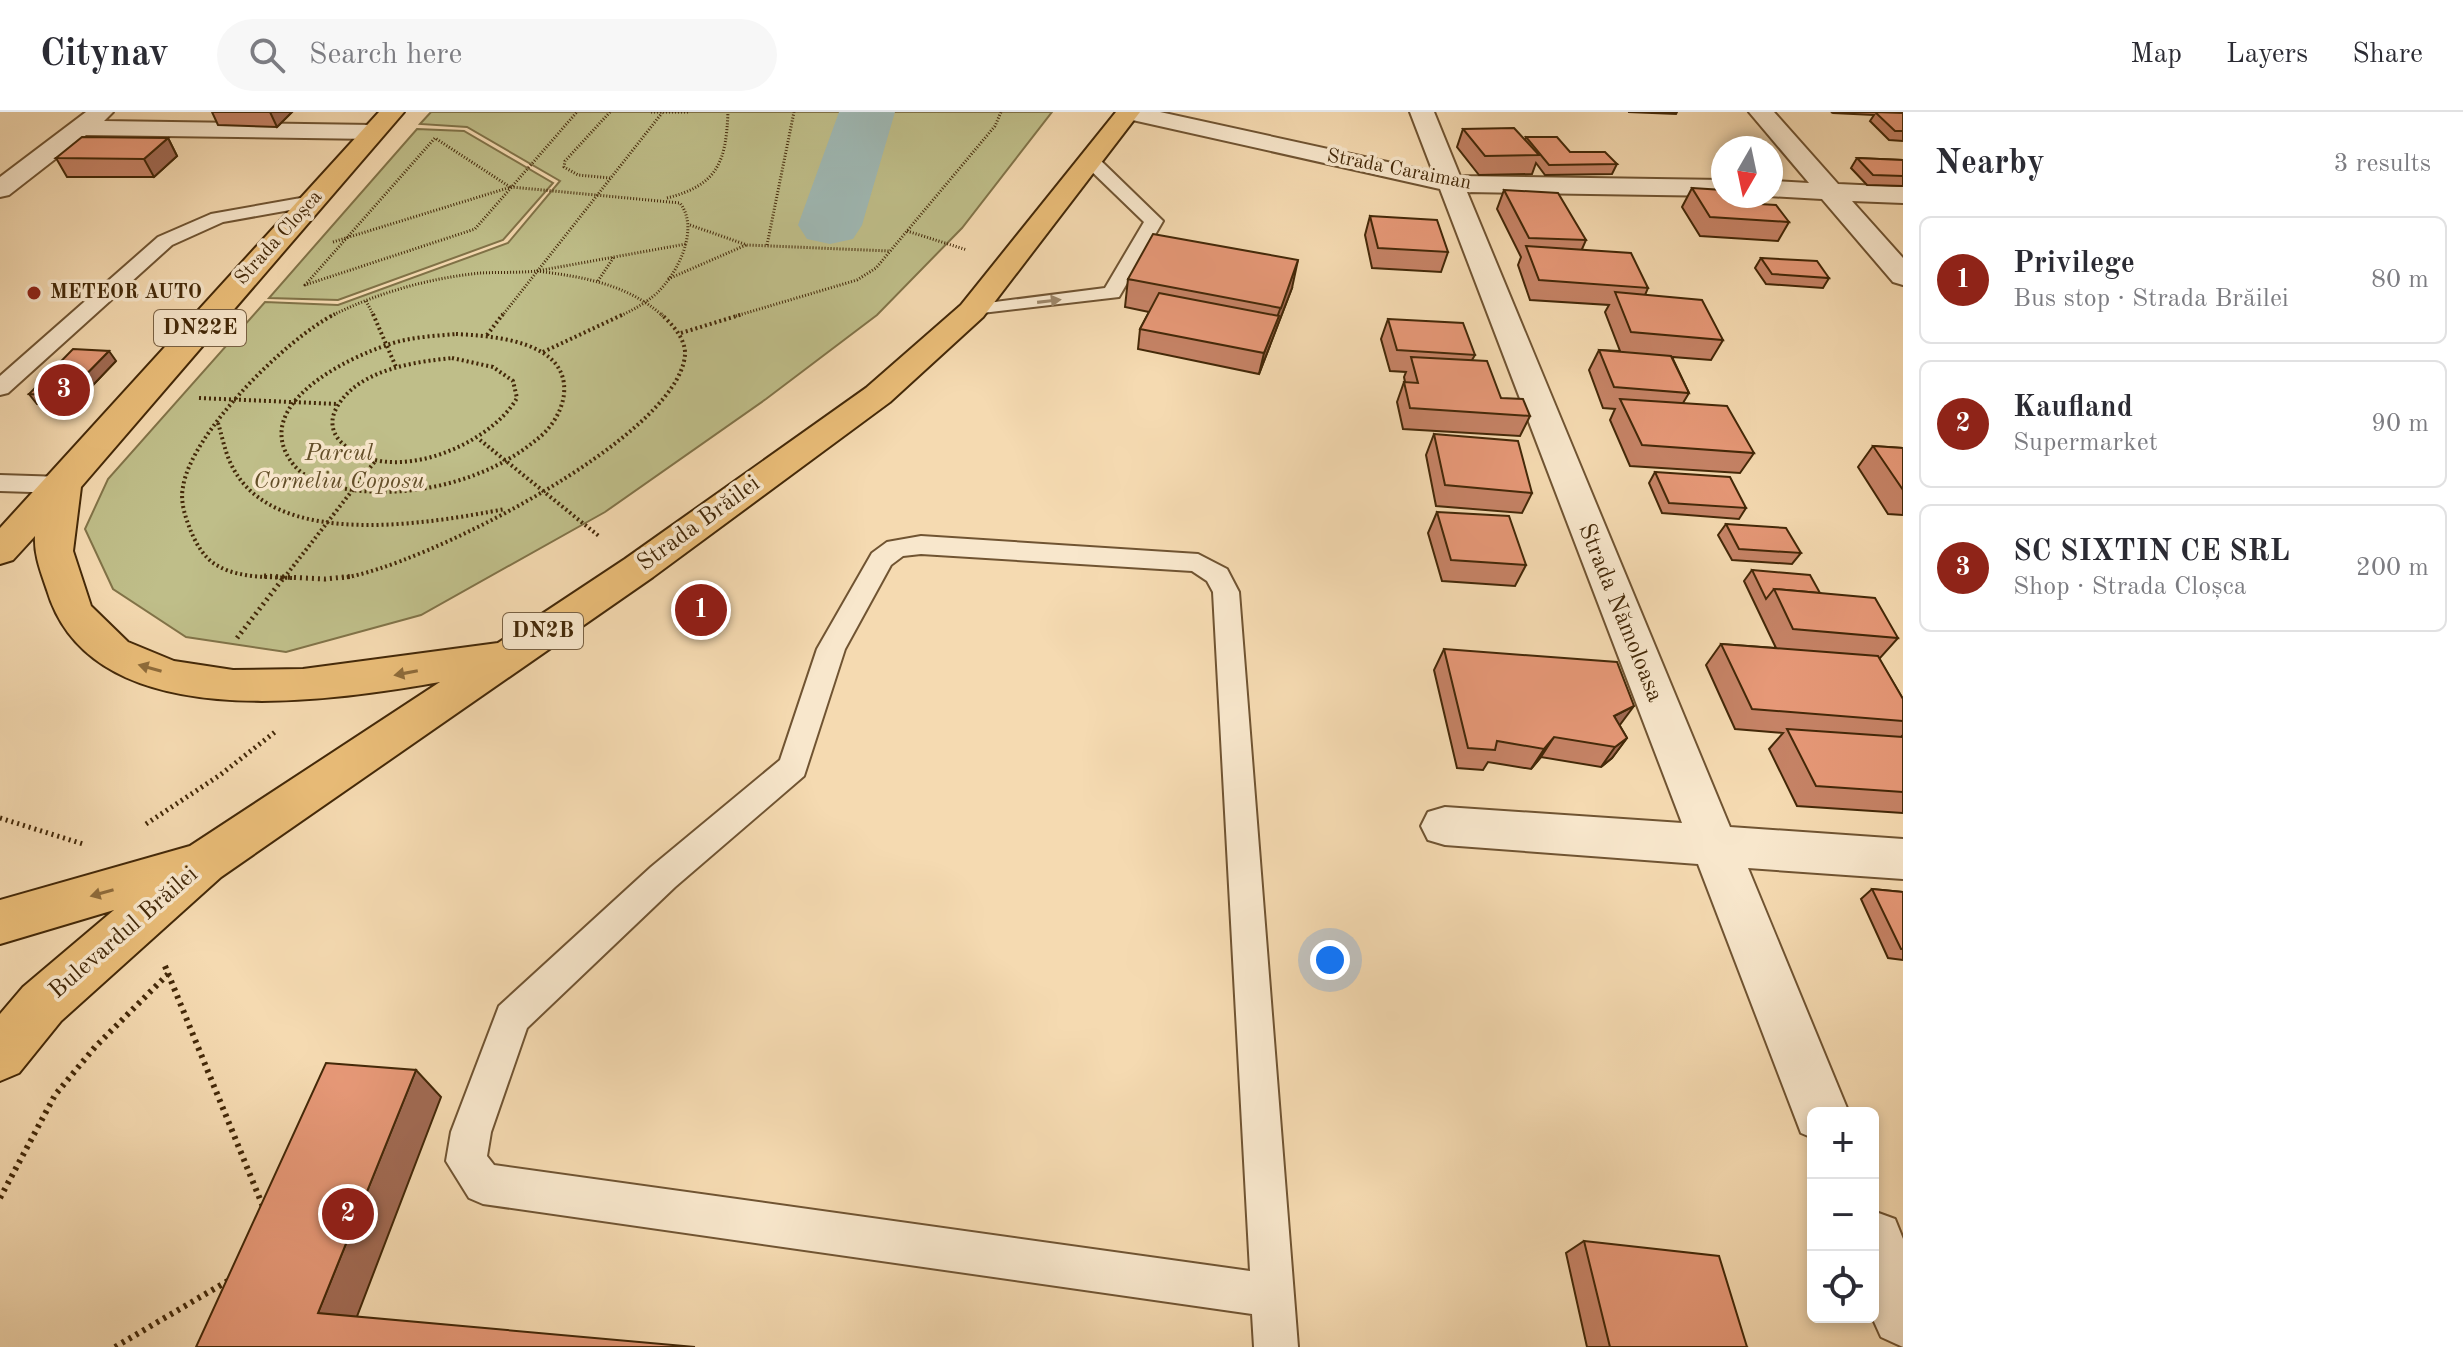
<!DOCTYPE html>
<meta charset="utf-8">
<style>
body{margin:0;font-family:"Old Standard TT",serif;background:#f7f7f7;color:#2b2b33}
.controls{position:absolute;right:24px;bottom:24px;display:grid;overflow:hidden;border-radius:12px;box-shadow:0 4px 12px #0003}
.controls button{width:72px;height:72px;display:grid;place-items:center;padding:0;border:0;border-bottom:2px solid #e1e1e2;background:#fff;color:#2b2b33;font:40px sans-serif}
.compass{position:absolute;left:1711px;top:24px;width:72px;height:72px;border-radius:50%;background:#fff;box-shadow:0 4px 12px #0003;rotate:189deg}
.you{position:absolute;left:1330px;top:848px;width:28px;height:28px;margin:-20px;border:6px solid #fff;border-radius:50%;background:#1a73e8;box-shadow:0 0 0 12px #1a73e833}
.badge{display:grid;place-items:center;width:52px;height:52px;border-radius:50%;background:#8f2418;color:#fff;font-size:26px;font-weight:700}
.pin{position:absolute;translate:-50% -50%;border:4px solid #fff;box-shadow:0 2px 8px #0006}
.list{margin:0;padding:0;list-style:none}
h2{display:flex;justify-content:space-between;align-items:center;height:104px;margin:0;padding:0 32px;font-size:34px}
h2 small{font-size:26px;font-weight:400;color:#7c7c81}
.list li{display:grid;grid-template-columns:52px 1fr auto;gap:24px;align-items:center;box-sizing:border-box;height:128px;margin:0 16px 16px;padding:0 16px;border:2px solid #e1e1e2;border-radius:12px}
.list b{display:block;font-size:30px;white-space:nowrap}
.list p{margin:0;font-size:26px;white-space:nowrap;color:#7c7c81}
.list em{font-size:26px;font-style:normal;color:#7c7c81}
.icon{flex:none;width:44px;height:44px;fill:none;stroke:currentColor;stroke-width:2;stroke-linecap:round;stroke-linejoin:round}
.map{position:relative;flex:none;width:1903px;height:1235px;overflow:hidden}
header{display:flex;align-items:center;gap:48px;box-sizing:border-box;height:112px;padding:0 40px;background:#fff;border-bottom:2px solid #e1e1e2}
header strong{font-size:38px}
nav{display:flex;gap:44px;margin-inline-start:auto;font-size:28px}
.search{width:560px;height:72px;background:#f7f7f7;display:flex;align-items:center;gap:20px;box-sizing:border-box;padding:0 28px;border-radius:44px;color:#7c7c81;font-size:30px}
main{display:flex}
aside{flex:1;background:#fff}
.map>svg:first-child{display:block}
.green{fill:#bfbe89;stroke:#817348;stroke-width:2}
.lines{fill:none;stroke-linecap:round;stroke-linejoin:round}
.river{fill:#9fb9b5;fill-rule:evenodd}
.lane-casing{stroke:#705432;stroke-width:4}
.street-casing{stroke:#705432;stroke-width:4}
.primary-casing{stroke:#432808;stroke-width:4}
.path-far3{stroke:#432808;stroke-width:3;stroke-dasharray:1 2;stroke-linecap:butt}
.path-far2{stroke:#432808;stroke-width:4;stroke-dasharray:2 3;stroke-linecap:butt}
.path-far1{stroke:#432808;stroke-width:5;stroke-dasharray:2 4;stroke-linecap:butt}
.path{stroke:#432808;stroke-width:6;stroke-dasharray:3 5;stroke-linecap:butt}
.lane{fill:#f8e7cc;fill-rule:evenodd}
.street{fill:#f8e7cc;fill-rule:evenodd}
.primary{fill:#eabd78;fill-rule:evenodd}
.wall{fill:#c68366;stroke:#432808;stroke-width:2}
.shaded-wall{fill:#a16a53;stroke:#432808;stroke-width:2}
.building{fill:#e69877;stroke:#432808;stroke-width:2}
.oneway{fill:#9e886a}
.oneway2{fill:#8e6b3a}
.poi-dot{fill:#8f2418;stroke:#f8e7cc;stroke-width:3}
.labels{text-anchor:middle;dominant-baseline:central;stroke-width:7;stroke-linejoin:round;paint-order:stroke}
.far-street-label{font-size:20px;fill:#432808;stroke:#f8e7cc}
.far-poi-label{font-size:20px;font-weight:bold;fill:#432808;stroke:#f8e7cc;text-anchor:start}
.shield{fill:#f8e7cc;stroke:#796143;stroke-width:2}
.shield-label{font-size:22px;font-weight:bold;fill:#432808}
.park-label{font-size:24px;font-style:italic;fill:#624e28;stroke:#f8e7cc}
.street-label{font-size:24px;fill:#432808;stroke:#f8e7cc}
</style>
<header>
<strong>Citynav</strong>
<div class="search"><svg class="icon" aria-label="search" viewBox="0 0 24 24"><circle cx="10" cy="10" r="6"/><path d="M15 15l6 6"/></svg>Search here</div>
<nav><a>Map</a><a>Layers</a><a>Share</a></nav>
</header>
<main>
<div class="map">
<svg width="1903" height="1235" viewBox="0 0 1903 1235">
<rect width="100%" height="100%" fill="#f5dab1"/>
<filter id="stains"><feTurbulence type="fractalNoise" baseFrequency=".0025" numOctaves="4"/><feColorMatrix values="0 0 0 0 .2 0 0 0 0 .09 0 0 0 0 .02 0 0 0 .5 -.17"/></filter>
<radialGradient id="worn" r=".72"><stop offset=".6" stop-color="#630" stop-opacity="0"/><stop offset="1" stop-color="#630" stop-opacity=".3"/></radialGradient>
<g class="green">
<polygon points="431,0 1052,0 962,116 877,203 766,287 605,400 421,503 286,540 186,525 113,477 85,417 108,367 265,190 338,193 508,131 560,69 467,15 420,12"/>
<polygon points="417,17 464,19 553,71 503,128 338,188 269,186"/>
</g>
<g class="lines">
<polygon class="river" points="839,0 895,0 862,113 853,127 830,132 807,127 798,113"/>
<g class="lane-casing">
<g id="lane">
<polygon points="1092,45 1098,46 1163,109 1119,185 965,203 962,199 972,193 1105,176 1144,110 1086,54 1083,50"/>
<polygon points="312,84 321,89 318,93 223,110 172,133 8,281 0,283 0,264 158,125 211,102"/>
<polygon points="0,363 63,365 75,373 63,381 0,379"/>
<path d="M921 424 1198 442 1227 457 1239 480 1298 1235H1254L1252 1202 483 1092 469 1086 446 1049 451 1020 499 894 651 755 780 648 817 537 872 441 887 430ZM921 442 1192 459 1207 469 1213 480 1250 1159 494 1053 487 1044 491 1020 527 916 675 775 804 664 845 537 891 453 903 444Z"/>
</g>
</g>
<g class="street-casing">
<g id="street">
<polygon points="86,0 113,0 104,9 373,13 385,20 373,27 86,23 9,83 0,85 0,65"/>
<polygon points="1116,0 1160,0 1433,60 1410,0 1434,0 1460,64 1723,68 1723,84 1467,80 1730,715 1903,727 1903,767 1748,756 1849,1001 1813,1001 1813,1026 1801,1021 1698,752 1445,733 1428,728 1421,714 1428,700 1445,695 1682,711 1440,77 1128,7"/>
<polygon points="1749,0 1774,0 1838,72 1903,75 1903,91 1852,89 1903,146 1903,173 1893,170 1822,87 1768,84 1771,84 1771,69 1809,71"/>
<polygon points="1873,1099 1895,1107 1903,1127 1903,1235 1881,1225 1872,1205"/>
</g>
</g>
<g class="primary-casing">
<path id="primary" d="M379 0H404L81 375 73 439 91 494 128 530 174 549 233 558 303 557 498 531 625 447 866 276 961 193 1116 0H1140L983 205 890 290 653 465 221 765 61 909 19 961 0 969V902L23 875 114 798 0 832V788L190 734 440 570C325 590 91 626 47 478 41 460 34 443 35 424L13 448 0 452V416Z"/>
</g>
<g class="path-far3">
<polyline points="610,0 565,49 564,55 578,63 610,66"/>
<polyline points="651,0 689,0"/>
<polyline points="510,75 435,26 305,173 475,117 577,0"/>
<path d="M667 86C718 73 726 50 728 0"/>
<polyline points="690,113 747,133 890,139"/>
<polyline points="907,119 967,138"/>
<path d="M333 130 511 75 680 91C700 117 678 161 657 181 646 191 633 198 620 204"/>
<polyline points="767,133 794,0"/>
<path d="M537 159C584 165 627 172 663 204"/>
<polyline points="537,159 686,132"/>
<polyline points="668,167 746,133"/>
<polyline points="598,169 614,145"/>
<polyline points="366,189 374,204"/>
<path d="M331 204C377 181 429 166 481 161 499 160 518 161 537 159"/>
<polyline points="502,204 662,1"/>
<polyline points="736,204 857,168 876,156 995,14 1001,0"/>
</g>
<g class="path-far2">
<polyline points="373,202 396,255"/>
<polyline points="681,221 743,202"/>
<path d="M456 222C494 224 569 229 564 282 562 300 550 318 536 328 488 368 415 386 353 378 333 375 306 369 293 352 248 294 346 246 390 232 411 225 434 224 456 222Z"/>
<polyline points="487,223 503,202"/>
<polyline points="543,240 624,202"/>
<path d="M452 246 493 255 513 269 517 286C489 335 386 377 340 329 331 319 330 307 337 295 358 258 413 250 452 246Z"/>
<polyline points="199,286 338,292"/>
<path d="M218 311C222 324 225 340 231 352 272 440 431 411 505 397"/>
<polyline points="480,328 600,425"/>
<polyline points="284,466 376,348"/>
<path d="M292 466C270 465 240 466 220 455 205 448 196 432 190 417 185 404 180 389 183 375 191 321 287 226 335 202"/>
<path d="M342 466C418 456 678 326 685 243 686 227 672 212 661 202"/>
</g>
<g class="path-far1">
<polyline points="264,464 325,467 354,464"/>
<polyline points="237,526 285,464"/>
<polyline points="0,706 83,732"/>
<polyline points="146,712 220,663 275,620"/>
</g>
<g class="path">
<polyline points="165,854 264,1097"/>
<polyline points="0,1086 55,983 95,935 168,862"/>
<polyline points="115,1235 231,1167"/>
</g>
<use href="#lane" class="lane"/>
<use href="#street" class="street"/>
<use href="#primary" class="primary"/>
</g>
<g class="wall">
<polygon points="212,0 292,0 277,15 218,13"/>
<polygon points="1628,0 1677,0 1676,2"/>
<polygon points="1831,0 1899,0 1898,1 1903,1 1903,29 1889,28 1870,9 1874,3 1833,1"/>
<polygon points="1463,17 1525,28 1526,25 1570,40 1617,52 1612,62 1545,63 1536,51 1532,62 1479,63 1457,35"/>
<polygon points="168,26 177,44 154,65 67,65 56,46"/>
<polygon points="1857,46 1903,48 1903,74 1867,73 1851,56"/>
<polygon points="1692,76 1789,110 1778,129 1700,124 1682,95"/>
<polygon points="1504,78 1586,128 1582,137 1648,176 1645,183 1723,228 1711,248 1672,245 1689,281 1683,291 1754,341 1740,361 1630,354 1610,308 1615,297 1603,296 1589,258 1599,238 1620,239 1605,200 1609,193 1530,188 1518,153 1521,145 1497,97"/>
<polygon points="1370,104 1448,140 1441,160 1372,156 1365,123"/>
<polygon points="1761,146 1829,166 1823,176 1766,172 1755,156"/>
<polygon points="1128,167 1292,176 1259,262 1138,237 1140,217 1149,200 1125,195"/>
<polygon points="1388,207 1475,243 1472,248 1501,286 1530,304 1520,324 1403,317 1397,290 1404,270 1405,270 1404,265 1406,260 1390,259 1381,227"/>
<polygon points="116,249 73,294 37,292 29,282"/>
<polygon points="1434,322 1532,381 1522,401 1436,394 1426,343"/>
<polygon points="1873,334 1903,336 1903,403 1888,402 1858,355"/>
<polygon points="1655,360 1746,396 1739,407 1662,401 1649,371"/>
<polygon points="1437,400 1526,453 1515,474 1442,469 1428,421"/>
<polygon points="1726,412 1801,441 1792,452 1732,448 1718,423"/>
<polygon points="1752,458 1820,481 1898,526 1879,547 1903,587 1903,623 1901,625 1903,625 1903,701 1797,694 1769,637 1783,621 1735,617 1706,553 1721,532 1776,536 1744,469"/>
<polygon points="1444,537 1620,614 1627,626 1612,646 1601,655 1541,645 1531,657 1488,650 1483,658 1457,656 1434,558"/>
<polygon points="1872,777 1903,780 1903,848 1888,846 1861,787"/>
<polygon points="1584,1129 1747,1235 1587,1235 1566,1141"/>
</g>
<g class="shaded-wall">
<polygon points="270,0 292,0 277,15"/>
<polygon points="168,26 177,44 154,65 144,47"/>
<polygon points="1298,148 1292,176 1259,262 1264,241"/>
<polygon points="109,239 116,249 73,294 65,284"/>
<polygon points="1634,594 1619,614 1614,604"/>
<polygon points="1554,625 1541,645 1531,657 1544,637"/>
<polygon points="1627,626 1612,646 1601,655 1615,635"/>
<polygon points="416,958 441,985 351,1220 318,1201"/>
</g>
<g class="building">
<polygon points="1875,0 1903,1 1903,19 1895,19"/>
<polygon points="1514,16 1539,43 1485,44 1463,17"/>
<polygon points="82,25 168,26 144,47 56,46"/>
<polygon points="1526,25 1557,25 1570,40 1605,40 1617,52 1549,53"/>
<polygon points="1857,46 1903,48 1903,64 1873,63"/>
<polygon points="1692,76 1723,78 1723,84 1738,84 1742,91 1776,93 1789,110 1710,105"/>
<polygon points="1504,78 1558,81 1586,128 1529,126"/>
<polygon points="1370,104 1437,108 1448,140 1378,136"/>
<polygon points="1153,122 1298,148 1281,196 1128,167"/>
<polygon points="1526,134 1631,141 1648,176 1539,168"/>
<polygon points="1761,146 1817,149 1829,166 1772,162"/>
<polygon points="1615,180 1702,188 1723,228 1631,220"/>
<polygon points="1159,181 1279,204 1264,241 1140,217"/>
<polygon points="1388,207 1463,211 1475,243 1397,238"/>
<polygon points="73,237 109,239 65,284 29,282"/>
<polygon points="1599,238 1671,244 1689,281 1614,275"/>
<polygon points="1411,245 1487,249 1501,286 1523,287 1530,304 1410,296 1404,270 1418,271"/>
<polygon points="1620,287 1727,294 1754,341 1642,333"/>
<polygon points="1434,322 1518,329 1532,381 1445,373"/>
<polygon points="1873,334 1903,336 1903,378"/>
<polygon points="1655,360 1730,365 1746,396 1669,391"/>
<polygon points="1437,400 1509,404 1526,453 1451,448"/>
<polygon points="1726,412 1786,416 1801,441 1739,437"/>
<polygon points="1752,458 1810,463 1820,481 1774,477 1766,487"/>
<polygon points="1774,477 1875,486 1898,526 1793,517"/>
<polygon points="1721,532 1878,544 1903,587 1903,609 1752,597"/>
<polygon points="1444,537 1617,550 1634,594 1614,604 1627,626 1615,635 1554,625 1544,637 1497,629 1495,638 1468,636"/>
<polygon points="1787,617 1903,625 1903,680 1816,674"/>
<polygon points="1872,777 1903,780 1903,837 1901,837"/>
<polygon points="326,951 416,958 318,1201 695,1235 196,1235"/>
<polygon points="1584,1129 1719,1144 1747,1235 1610,1235"/>
</g>
<defs><path id="oneway-solid" d="M-6-.8H1V-3.2L6.5 0L1 3.2V.8H-6Z" transform="scale(2)"/></defs>
<use class="oneway" href="#oneway-solid" transform="translate(1049 189) rotate(-7)"/>
<g class="oneway2">
<use href="#oneway-solid" transform="translate(150 556) rotate(-164)"/>
<use href="#oneway-solid" transform="translate(406 561) rotate(169)"/>
<use href="#oneway-solid" transform="translate(102 781) rotate(164)"/>
</g>
<circle class="poi-dot" cx="34" cy="181" r="8"/>
<g class="labels">
<g class="far-street-label">
<text transform="translate(1399 58) rotate(11)">Strada Caraiman</text>
<text transform="translate(279 126) rotate(-48)">Strada Cloșca</text>
</g>
<g class="far-poi-label">
<text x="50" y="181">METEOR AUTO</text>
</g>
<g class="shield">
<rect x="154" y="198" width="92" height="36" rx="6"/>
<rect x="503" y="501" width="80" height="36" rx="6"/>
</g>
<g class="shield-label">
<text x="200" y="216">DN22E</text>
<text x="543" y="519">DN2B</text>
</g>
<g class="park-label">
<text x="339" y="342">Parcul<tspan x="339" dy="28">Corneliu Coposu</tspan></text>
</g>
<g class="street-label">
<text transform="translate(699 412) rotate(-36)">Strada Brăilei</text>
<text transform="translate(1620 501) rotate(68)">Strada Nămoloasa</text>
<text transform="translate(124 821) rotate(-41)">Bulevardul Brăilei</text>
</g>
</g>
<rect width="100%" height="100%" filter="url(#stains)"/>
<rect width="100%" height="100%" fill="url(#worn)"/>
</svg>
<div class="controls">
<button>+</button>
<button>−</button>
<button><svg class="icon" aria-label="locate" viewBox="0 0 24 24"><circle cx="12" cy="12" r="6"/><path d="M12 2v4M12 18v4M2 12h4M18 12h4"/></svg></button>
</div>
<svg class="compass" viewBox="-18 -18 36 36"><path d="M0-13l5 13h-10z" fill="#e53935"/><path d="M0 13l5-13h-10z" fill="#7c7c81"/></svg>
<div class="you"></div>
<div class="pin badge" style="left:701px;top:498px">1</div>
<div class="pin badge" style="left:348px;top:1102px">2</div>
<div class="pin badge" style="left:64px;top:278px">3</div>
</div>
<aside>
<h2>Nearby<small>3 results</small></h2>
<ul class="list">
<li><span class="badge">1</span><div><b>Privilege</b><p>Bus stop · Strada Brăilei</p></div><em>80 m</em></li>
<li><span class="badge">2</span><div><b>Kaufland</b><p>Supermarket</p></div><em>90 m</em></li>
<li><span class="badge">3</span><div><b>SC SIXTIN CE SRL</b><p>Shop · Strada Cloșca</p></div><em>200 m</em></li>
</ul>
</aside>
</main>
